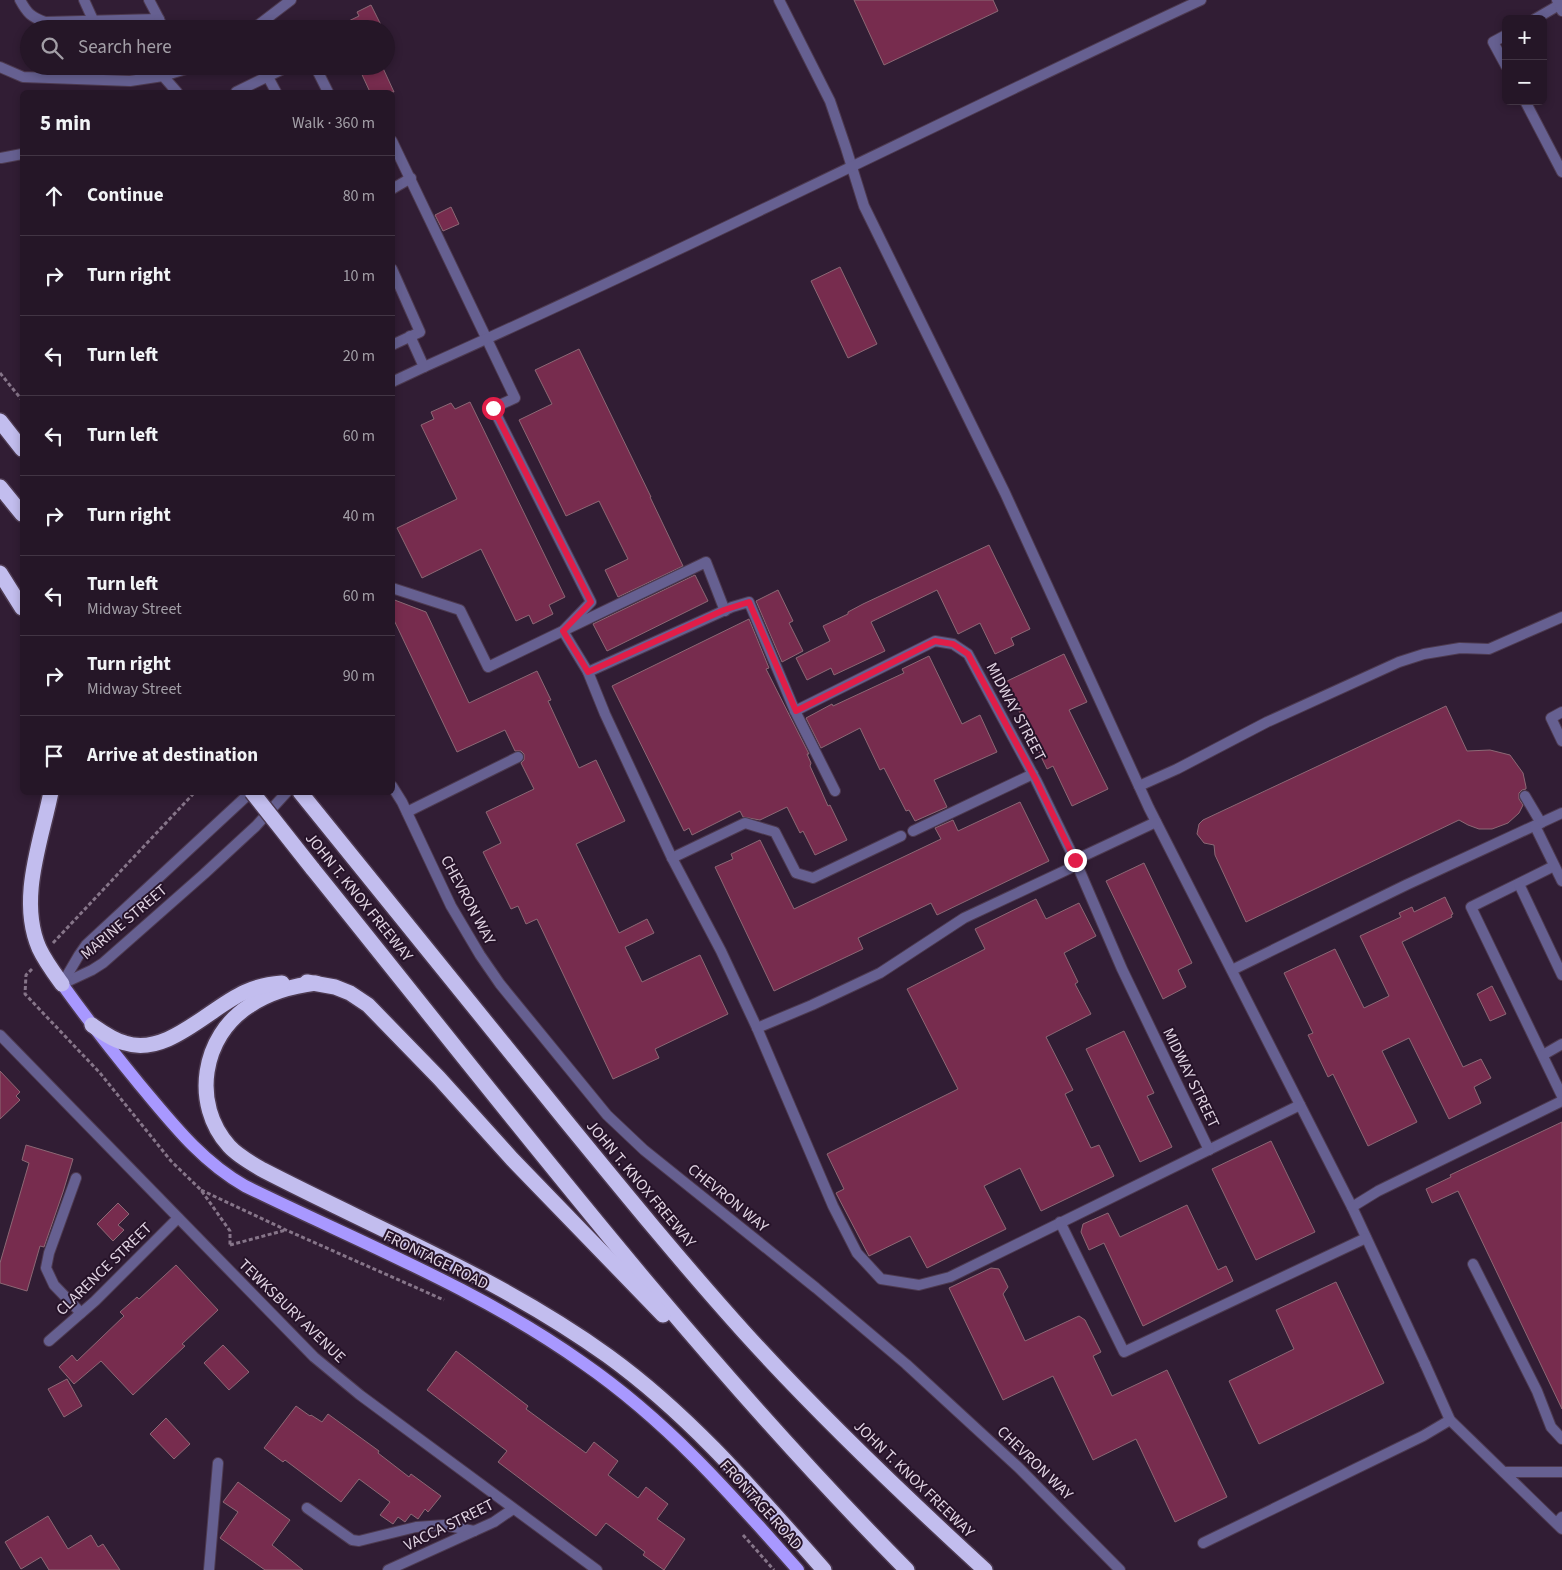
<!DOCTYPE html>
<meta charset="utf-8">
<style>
body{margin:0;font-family:"Source Sans 3",sans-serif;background:#2d1f2f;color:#f1f3f6}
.controls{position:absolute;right:15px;top:15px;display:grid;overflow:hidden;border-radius:8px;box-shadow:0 2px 8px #0003}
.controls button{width:45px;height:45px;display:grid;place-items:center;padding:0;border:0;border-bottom:1px solid #423544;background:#251627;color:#f1f3f6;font:25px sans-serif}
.stop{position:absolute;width:15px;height:15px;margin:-11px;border:4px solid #e11d48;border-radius:50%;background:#fff}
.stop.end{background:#e11d48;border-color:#fff;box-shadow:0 1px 5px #0008}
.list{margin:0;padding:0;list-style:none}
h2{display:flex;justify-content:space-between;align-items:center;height:65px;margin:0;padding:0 20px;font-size:21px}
h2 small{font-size:16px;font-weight:400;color:#a39fa7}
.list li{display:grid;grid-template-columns:32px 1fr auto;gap:15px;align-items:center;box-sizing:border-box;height:80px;padding:0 20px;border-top:1px solid #423544}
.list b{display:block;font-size:19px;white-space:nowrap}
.list p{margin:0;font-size:16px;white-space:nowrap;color:#a39fa7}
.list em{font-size:16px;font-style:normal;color:#a39fa7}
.icon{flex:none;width:28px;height:28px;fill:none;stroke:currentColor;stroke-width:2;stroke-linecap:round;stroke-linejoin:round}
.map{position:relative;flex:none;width:1562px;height:1570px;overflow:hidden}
.search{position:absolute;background:#251627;box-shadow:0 2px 8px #0003;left:20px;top:20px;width:375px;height:55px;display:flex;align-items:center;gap:12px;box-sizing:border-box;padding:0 18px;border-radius:28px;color:#a39fa7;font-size:19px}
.panel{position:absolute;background:#251627;box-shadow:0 2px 8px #0003;left:20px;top:90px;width:375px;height:705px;border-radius:8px}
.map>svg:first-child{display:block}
.building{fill:#772c4e;stroke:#8c6875}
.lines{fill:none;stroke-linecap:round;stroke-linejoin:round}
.service-casing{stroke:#4d3a50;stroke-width:12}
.minor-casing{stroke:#4d3a50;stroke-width:12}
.tertiary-casing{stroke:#4d3a50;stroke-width:12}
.primary-casing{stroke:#4d3a50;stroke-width:15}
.motorway-casing{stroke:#4d3a50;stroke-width:18}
.path{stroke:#867589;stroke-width:3;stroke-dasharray:4 2.5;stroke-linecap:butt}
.service{stroke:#666091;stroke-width:10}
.minor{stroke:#666091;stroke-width:10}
.tertiary{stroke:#666091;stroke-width:10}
.primary{stroke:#a898ff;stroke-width:12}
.motorway{stroke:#c2bdee;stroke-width:15}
.motorway-bridge-casing{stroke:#4d3a50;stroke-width:18;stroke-linecap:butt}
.motorway-bridge{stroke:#c2bdee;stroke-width:15}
.route{stroke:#e11d48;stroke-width:6}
.labels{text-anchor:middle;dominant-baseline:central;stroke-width:4;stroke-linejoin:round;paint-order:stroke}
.street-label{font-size:16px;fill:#e1d4e3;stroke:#261329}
</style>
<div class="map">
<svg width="1562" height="1570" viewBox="0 0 1562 1570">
<rect width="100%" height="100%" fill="#311d34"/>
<g class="building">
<polygon points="854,0 993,0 998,11 884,65"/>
<polygon points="371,5 383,29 332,29 359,16 357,12"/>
<polygon points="358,66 382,66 394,92 370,92"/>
<polygon points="451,207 459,224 443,231 435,215"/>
<polygon points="840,267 877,344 848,358 811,281"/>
<polygon points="579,349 651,497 650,497 683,566 618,597 605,570 628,559 599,501 566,516 519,420 552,404 535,370"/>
<polygon points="470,402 565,597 549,605 553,614 533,624 529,615 516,621 481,549 422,578 397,528 457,499 421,425 434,419 431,412 451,403 455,409"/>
<polygon points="989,545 1030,629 1011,638 1014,645 995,654 980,623 958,634 937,590 871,622 885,651 834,675 831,668 807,680 796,658 830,641 823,626 848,614 848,612 863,604"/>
<polygon points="695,575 708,601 607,651 593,624"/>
<polygon points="778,590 793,621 789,623 803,651 782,662 756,601"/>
<polygon points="392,599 426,612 469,703 537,671 551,700 548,701 579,768 596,760 625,821 576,844 619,933 647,919 654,933 625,947 642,982 700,955 728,1014 655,1049 659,1058 613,1079 537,919 526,924 518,906 511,909 483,852 501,843 486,812 534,789 521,763 524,760 524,754 521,751 515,751 505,730 457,752 392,616"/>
<polygon points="749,619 769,668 766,669 809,754 807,754 811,763 810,766 820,788 828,806 830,805 847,840 815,855 803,831 800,833 787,807 760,820 743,817 740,811 692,835 689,828 684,831 612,686"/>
<polygon points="1064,654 1087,702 1069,710 1108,789 1072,806 1053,766 1047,769 1005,682"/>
<polygon points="929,656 962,724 980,715 997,752 934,780 947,807 915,821 909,810 906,811 884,768 880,770 860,728 821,748 806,718 832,704 833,706 904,673 902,669"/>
<polygon points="1446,706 1467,751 1490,750 1510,755 1523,773 1526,787 1526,789 1522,790 1519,793 1519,799 1523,805 1519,813 1508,823 1492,829 1479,829 1468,825 1459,820 1246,922 1215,855 1214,845 1204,843 1197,834 1199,824 1203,820"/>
<polygon points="1020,802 1049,861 937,915 931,903 858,938 863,949 774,991 715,867 733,859 731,854 760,840 794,909 941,839 935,828 953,820 958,831"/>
<polygon points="1144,863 1192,963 1178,970 1186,987 1163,999 1106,881"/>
<polygon points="1445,897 1453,914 1451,915 1452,917 1402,942 1463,1067 1481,1059 1491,1078 1474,1087 1481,1103 1449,1119 1409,1038 1382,1051 1417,1122 1368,1146 1333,1074 1328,1077 1308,1035 1313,1033 1284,973 1335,949 1364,1008 1389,996 1360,936 1401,917 1399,913 1412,907 1414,912"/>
<polygon points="1036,899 1046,919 1079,903 1096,936 1064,953 1078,982 1075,984 1091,1014 1046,1037 1073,1090 1065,1094 1091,1148 1099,1145 1114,1176 1041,1211 1020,1168 984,1186 1006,1229 927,1268 910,1236 869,1256 836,1193 844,1189 827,1154 958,1089 907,989 985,949 975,929"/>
<polygon points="1492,986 1506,1014 1490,1021 1477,994"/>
<polygon points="1124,1031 1154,1093 1147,1096 1172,1147 1140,1162 1086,1049"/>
<polygon points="0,1071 20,1092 16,1096 20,1100 0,1119"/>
<polygon points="1562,1122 1562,1409 1458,1191 1432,1203 1426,1189 1451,1177 1450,1175"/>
<polygon points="1271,1141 1315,1232 1256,1260 1212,1169"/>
<polygon points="26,1145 73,1159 63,1192 44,1247 40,1246 27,1291 0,1283 0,1263 29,1163 22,1160"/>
<polygon points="118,1203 129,1214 118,1225 124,1230 113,1241 97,1224"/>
<polygon points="1187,1205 1218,1270 1226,1266 1233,1281 1143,1326 1104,1243 1089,1250 1081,1232 1083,1224 1108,1213 1120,1237"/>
<polygon points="176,1265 218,1310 182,1344 185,1346 133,1395 101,1361 74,1384 59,1367 72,1355 77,1361 124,1316 120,1312 137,1297 139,1299"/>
<polygon points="991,1268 999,1269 1008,1287 1003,1294 1025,1341 1079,1316 1085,1320 1101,1352 1093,1356 1112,1396 1167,1370 1227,1497 1175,1522 1136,1439 1093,1460 1053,1376 1003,1400 949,1288"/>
<polygon points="1336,1282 1384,1383 1259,1444 1229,1381 1294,1349 1276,1310"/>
<polygon points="223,1345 249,1372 229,1390 204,1363"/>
<polygon points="456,1351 528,1406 526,1409 586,1453 594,1442 618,1461 608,1475 638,1498 646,1487 668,1504 657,1519 685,1539 664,1570 643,1555 645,1552 606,1523 596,1536 498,1462 507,1451 427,1390"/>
<polygon points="67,1379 82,1406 64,1417 48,1389"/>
<polygon points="296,1406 310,1416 311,1415 322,1422 328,1414 379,1451 378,1453 409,1477 411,1474 441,1496 428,1512 425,1509 418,1519 411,1514 405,1522 398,1517 393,1524 380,1515 390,1502 359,1479 341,1502 285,1460 283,1462 264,1448"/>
<polygon points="166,1418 190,1444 174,1459 150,1434"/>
<polygon points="238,1482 290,1520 272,1545 303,1570 265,1570 220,1538 238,1512 223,1502"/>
<polygon points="48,1516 68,1549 91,1535 98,1547 103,1544 120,1570 49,1570 41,1557 21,1569 5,1542"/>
</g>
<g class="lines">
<g class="service-casing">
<g id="service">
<path d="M20 0C27 13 31 17 45 22L159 19 149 0"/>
<polyline points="84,0 94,22"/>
<polyline points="779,0 830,101 846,148 864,206 1005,493 1149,808 1352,1207 1425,1364"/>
<polyline points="159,19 163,29"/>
<polyline points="1535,19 1559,5"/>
<polyline points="253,29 291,0"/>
<polyline points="1506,35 1493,42 1506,66"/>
<polyline points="315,66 328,92"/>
<polyline points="163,76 196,66"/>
<polyline points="268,77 276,92"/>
<polyline points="236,92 289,66"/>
<polyline points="1525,101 1562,172"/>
<polyline points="392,141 515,398 493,408 591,602 563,631 588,672 605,714 672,858 721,951 757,1028 833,1206 857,1253 881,1279 919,1285 950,1277 1300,1105"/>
<polyline points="1,158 22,154"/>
<polyline points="392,189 411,178"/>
<polyline points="392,269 420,332 392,345"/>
<path d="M424 367C686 250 941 121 1201 0"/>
<polyline points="392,382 424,367 410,336"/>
<polyline points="392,588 460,610 488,667 706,562 725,611"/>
<polyline points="588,672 732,607 749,602 795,711 835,791"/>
<polyline points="795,711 935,641 953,644 968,654 1036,780 1075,860 1122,969 1209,1150"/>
<polyline points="1562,712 1551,718 1562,741"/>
<polyline points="1139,786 1177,769 1267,722 1399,662 1424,654 1460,648 1489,649 1562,617"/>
<polyline points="1525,796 1541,823"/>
<polyline points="407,812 518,757"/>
<polyline points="913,831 1033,774"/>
<polyline points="672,858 745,823 775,832 796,873 813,878 901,836"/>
<polyline points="1075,860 1156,822"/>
<polyline points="1554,866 1471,907 1562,1096"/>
<polyline points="1519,884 1562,975"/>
<polyline points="1232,970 1406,885 1562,813"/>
<polyline points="757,1028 812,1005 880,973 964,918 1077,865"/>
<polyline points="1543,1055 1562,1044"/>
<polyline points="76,1178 49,1253 46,1268 54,1285 81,1313"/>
<polyline points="1060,1222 1124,1352 1366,1238"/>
<polyline points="1473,1264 1537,1391 1551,1427 1562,1439"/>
<polyline points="1504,1472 1562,1472"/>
<polyline points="307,1508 352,1540 359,1541 416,1527 444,1525 474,1531"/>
<polyline points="1557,1523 1562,1517"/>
<polyline points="1203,1543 1423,1436 1450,1420"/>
<polyline points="209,1570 218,1463"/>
</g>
</g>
<g class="minor-casing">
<g id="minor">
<polyline points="1557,0 1562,11"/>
<polyline points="0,67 23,77 130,81 163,76 177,92"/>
<polyline points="1535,826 1562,881"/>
<polyline points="0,1035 314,1357 360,1395 597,1570"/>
<polyline points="1352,1207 1378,1191 1562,1101"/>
<polyline points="49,1341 95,1301 178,1218"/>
<polyline points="1425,1364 1450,1420 1562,1529"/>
<polyline points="388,1570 494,1522 513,1509"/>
</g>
</g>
<g class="tertiary-casing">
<g id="tertiary">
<polyline points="392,786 402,802 451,906 480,955 500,984 607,1115 644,1150 816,1288 906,1364 1018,1467 1120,1570"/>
<polyline points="62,984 92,970 103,963 204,874 256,826 287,792"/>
<polyline points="62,984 79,955 86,945 251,792"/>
</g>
</g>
<g class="primary-casing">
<path id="primary" d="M62 984C87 1019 113 1052 140 1085 172 1123 201 1161 245 1186 359 1242 479 1289 583 1363 667 1421 731 1494 798 1570"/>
</g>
<g class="motorway-casing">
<g id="motorway">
<polyline points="0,421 22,449"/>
<polyline points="0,487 22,514"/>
<polyline points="0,573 22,608"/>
<path d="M51 792C41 842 18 899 39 948 45 961 54 973 62 984"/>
<path d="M300 792C389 901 477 1012 566 1121 624 1192 682 1263 744 1332 820 1416 901 1493 985 1570"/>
<path d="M312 868C504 1106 692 1353 907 1570"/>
<polyline points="307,982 335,987 350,993 368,1005 439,1078 512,1159 663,1315"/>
<path d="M316 983C292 986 269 992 249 1006 202 1036 191 1104 229 1146 238 1156 251 1163 263 1170 379 1230 501 1279 608 1356 691 1416 757 1494 824 1570"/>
<path d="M92 1025C102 1032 113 1040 125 1043 167 1057 209 1008 245 992 256 987 269 984 282 983"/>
</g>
</g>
<g class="path">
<polyline points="0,373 22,400"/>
<polyline points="53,943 195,792"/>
<polyline points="32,969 26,975 25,994 100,1073 171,1161 201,1190 230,1231 230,1245"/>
<polyline points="201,1190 286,1230 444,1300"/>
<polyline points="230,1245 286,1230"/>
<polyline points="743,1535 774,1570"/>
</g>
<use href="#service" class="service"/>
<use href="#minor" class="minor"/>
<use href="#tertiary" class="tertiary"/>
<use href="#primary" class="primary"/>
<use href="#motorway" class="motorway"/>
<g class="motorway-bridge-casing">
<polyline id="motorway-bridge" points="252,792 312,868"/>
</g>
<use href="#motorway-bridge" class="motorway-bridge"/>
</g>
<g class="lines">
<polyline class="route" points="493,408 591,602 563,631 588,672 724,610 749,602 796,711 935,641 953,644 968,654 1036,780 1075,860"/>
</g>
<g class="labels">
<g class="street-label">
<text transform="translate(1016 712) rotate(62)">MIDWAY STREET</text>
<text transform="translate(359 897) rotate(51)">JOHN T. KNOX FREEWAY</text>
<text transform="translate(468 900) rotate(62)">CHEVRON WAY</text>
<text transform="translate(124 922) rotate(-40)">MARINE STREET</text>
<text transform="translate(1191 1078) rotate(64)">MIDWAY STREET</text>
<text transform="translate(641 1184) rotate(50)">JOHN T. KNOX FREEWAY</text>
<text transform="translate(728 1198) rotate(39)">CHEVRON WAY</text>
<text transform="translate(436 1260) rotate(26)">FRONTAGE ROAD</text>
<text transform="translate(104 1269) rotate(-44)">CLARENCE STREET</text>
<text transform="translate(292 1311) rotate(44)">TEWKSBURY AVENUE</text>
<text transform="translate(1035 1463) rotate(44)">CHEVRON WAY</text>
<text transform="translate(914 1479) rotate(44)">JOHN T. KNOX FREEWAY</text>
<text transform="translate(761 1505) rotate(48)">FRONTAGE ROAD</text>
<text transform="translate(449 1525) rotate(-26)">VACCA STREET</text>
</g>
</g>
</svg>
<div class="controls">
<button>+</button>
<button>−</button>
</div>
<div class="stop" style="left:493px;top:408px"></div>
<div class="stop end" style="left:1075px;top:860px"></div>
<div class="search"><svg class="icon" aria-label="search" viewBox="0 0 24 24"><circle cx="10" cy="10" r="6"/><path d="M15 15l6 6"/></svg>Search here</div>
<section class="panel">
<h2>5 min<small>Walk · 360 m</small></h2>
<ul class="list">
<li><svg class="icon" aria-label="ahead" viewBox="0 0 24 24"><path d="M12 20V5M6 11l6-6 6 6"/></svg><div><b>Continue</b></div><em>80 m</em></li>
<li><svg class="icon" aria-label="right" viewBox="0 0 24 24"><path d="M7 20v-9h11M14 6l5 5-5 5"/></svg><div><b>Turn right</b></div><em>10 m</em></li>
<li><svg class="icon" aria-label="left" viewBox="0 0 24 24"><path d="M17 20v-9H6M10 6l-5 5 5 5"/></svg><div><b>Turn left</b></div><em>20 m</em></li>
<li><svg class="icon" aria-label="left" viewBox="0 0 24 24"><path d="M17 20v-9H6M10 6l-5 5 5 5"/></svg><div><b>Turn left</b></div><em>60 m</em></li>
<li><svg class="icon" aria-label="right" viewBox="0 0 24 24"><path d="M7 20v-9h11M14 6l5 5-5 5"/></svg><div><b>Turn right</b></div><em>40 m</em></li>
<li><svg class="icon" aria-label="left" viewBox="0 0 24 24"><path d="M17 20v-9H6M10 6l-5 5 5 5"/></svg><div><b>Turn left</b><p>Midway Street</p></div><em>60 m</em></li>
<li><svg class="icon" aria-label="right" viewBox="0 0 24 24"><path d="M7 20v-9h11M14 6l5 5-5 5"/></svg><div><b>Turn right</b><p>Midway Street</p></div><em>90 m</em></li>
<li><svg class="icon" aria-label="arrive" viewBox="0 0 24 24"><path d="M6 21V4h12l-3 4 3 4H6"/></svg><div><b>Arrive at destination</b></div></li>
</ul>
</section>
</div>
